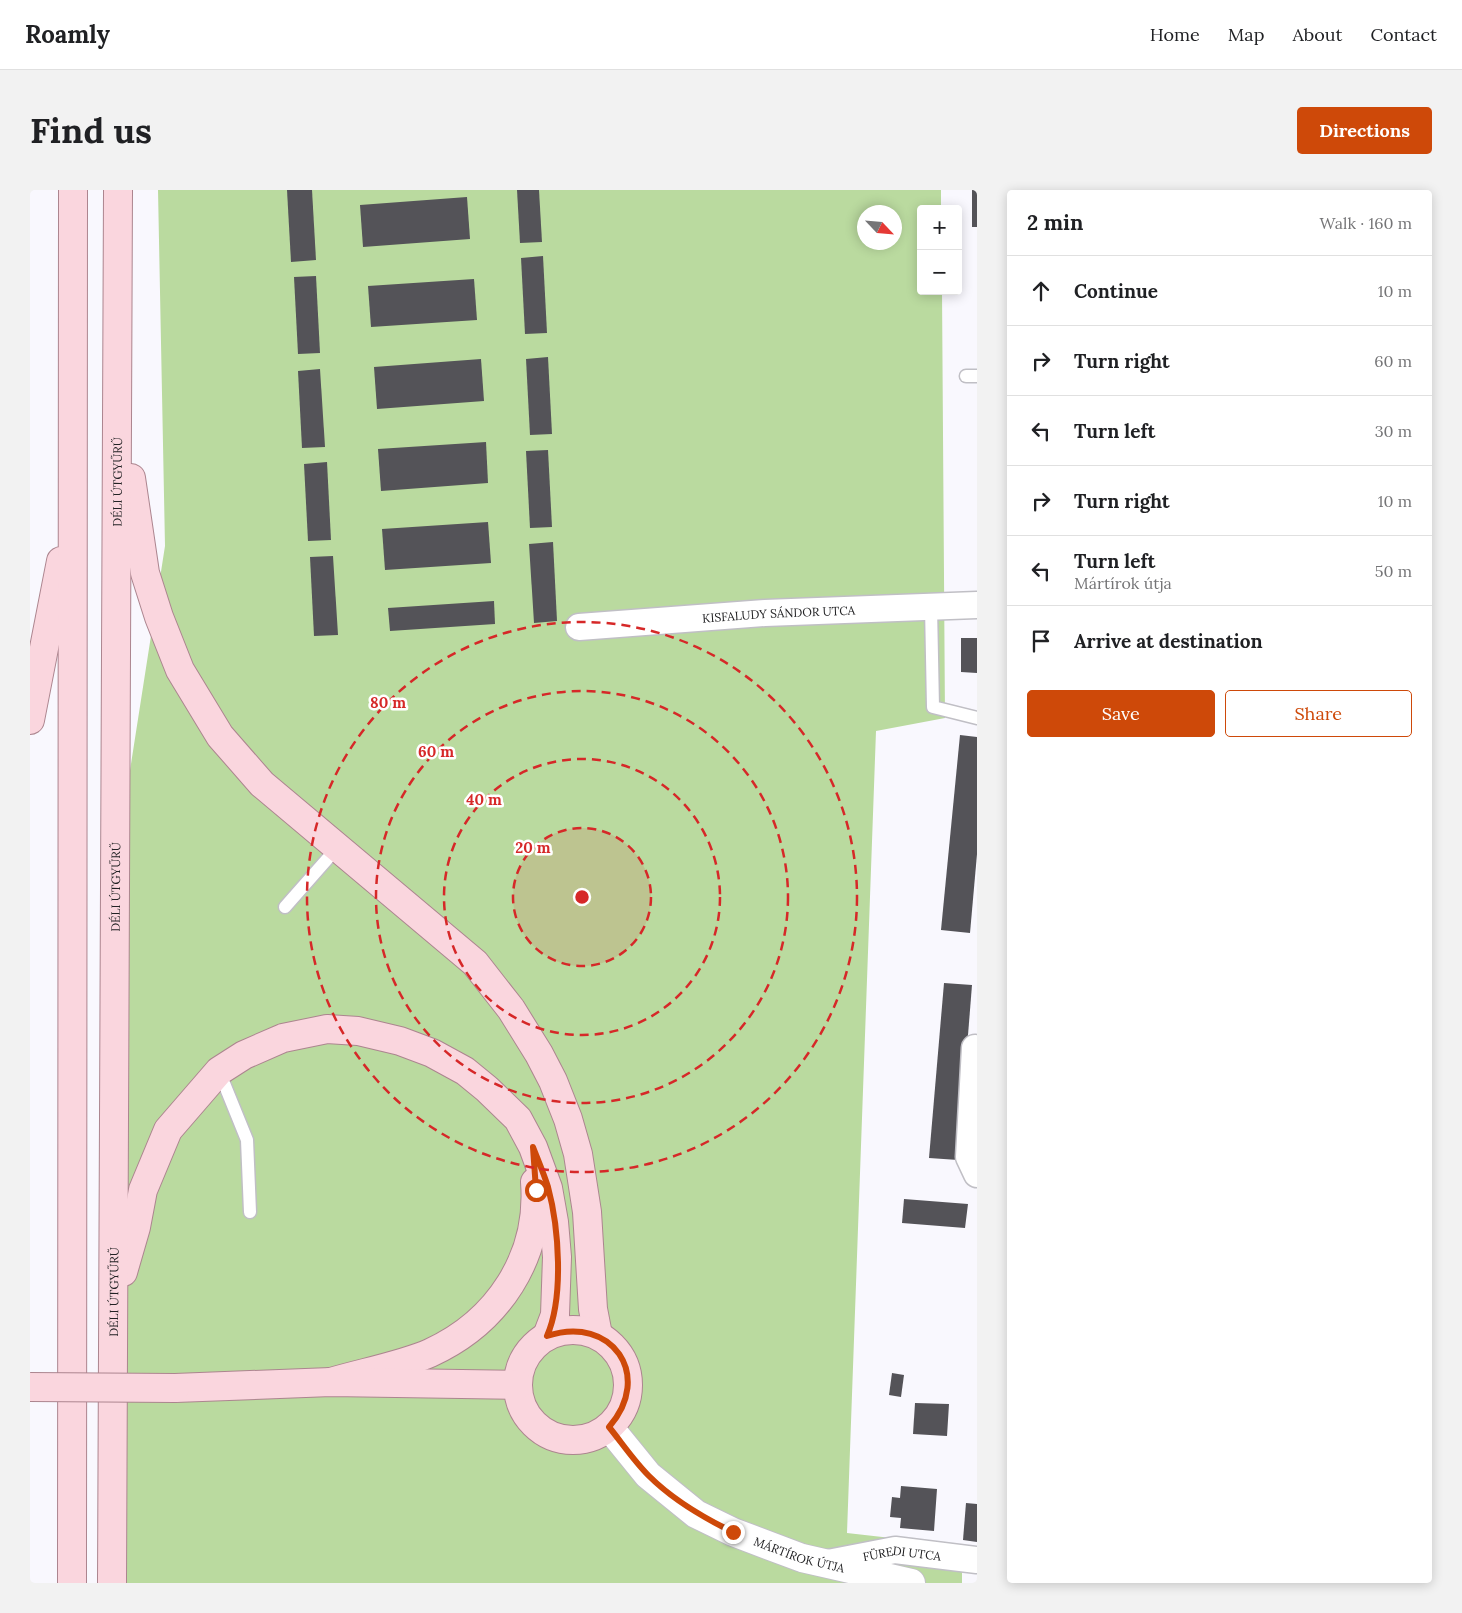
<!DOCTYPE html>
<meta charset="utf-8">
<style>
body{margin:0;font-family:Lora,serif;background:#f2f2f2;color:#202124}
.controls{position:absolute;right:15px;top:15px;display:grid;overflow:hidden;border-radius:5px;box-shadow:0 2px 12px #0003}
.controls button{width:45px;height:45px;display:grid;place-items:center;padding:0;border:0;border-bottom:1px solid #e0e0e0;background:#fff;color:#202124;font:25px sans-serif}
.compass{position:absolute;left:827px;top:15px;width:45px;height:45px;border-radius:50%;background:#fff;box-shadow:0 2px 12px #0003;rotate:116deg}
.stop{position:absolute;width:15px;height:15px;margin:-11px;border:4px solid #ce4909;border-radius:50%;background:#fff}
.stop.end{background:#ce4909;border-color:#fff;box-shadow:0 1px 5px #0008}
.list{margin:0;padding:0;list-style:none}
h2{display:flex;justify-content:space-between;align-items:center;height:65px;margin:0;padding:0 20px;font-size:21px}
h2 small{font-size:16px;font-weight:400;color:#757577}
.list li{display:grid;grid-template-columns:32px 1fr auto;gap:15px;align-items:center;box-sizing:border-box;height:70px;padding:0 20px;border-top:1px solid #e0e0e0}
.list b{display:block;font-size:19px;white-space:nowrap}
.list p{margin:0;font-size:16px;white-space:nowrap;color:#757577}
.list em{font-size:16px;font-style:normal;color:#757577}
.actions{display:flex;gap:10px;padding:15px 20px}
.actions a{flex:1;padding:11px 0;border:1px solid #ce4909;border-radius:5px;text-align:center;font-size:18px;color:#ce4909}
.actions .main{background:#ce4909;color:#fff}
.icon{flex:none;width:28px;height:28px;fill:none;stroke:currentColor;stroke-width:2;stroke-linecap:round;stroke-linejoin:round}
.map{position:relative;flex:none;width:947px;height:1393px;overflow:hidden;border-radius:5px}
header{display:flex;align-items:center;gap:30px;box-sizing:border-box;height:70px;padding:0 25px;background:#fff;border-bottom:1px solid #e0e0e0}
header strong{font-size:24px}
nav{display:flex;gap:28px;margin-inline-start:auto;font-size:18px}
.intro{display:flex;align-items:center;justify-content:space-between;box-sizing:border-box;height:120px;padding:0 30px}
h1{margin:0;font-size:35px}
.button{padding:12px 22px;border-radius:5px;background:#ce4909;color:#fff;font-size:18px;font-weight:700}
main{display:flex;gap:30px;padding:0 30px}
aside{flex:1;background:#fff;border-radius:5px;box-shadow:0 2px 12px #0003}
.map>svg:first-child{display:block}
.green{fill:#bada9f;fill-rule:evenodd}
.building{fill:#545358}
.lines{fill:none;stroke-linecap:round;stroke-linejoin:round}
.service-casing{stroke:#c0bfc5;stroke-width:15}
.minor-casing{stroke:#c0bfc5;stroke-width:29}
.tertiary-casing{stroke:#c0bfc5;stroke-width:30}
.primary-casing{stroke:#ac858f;stroke-width:30}
.service{stroke:#fff;stroke-width:12}
.minor{stroke:#fff;stroke-width:26}
.tertiary{stroke:#fff;stroke-width:28}
.primary{stroke:#fad6de;stroke-width:28}
.primary-bridge-casing{stroke:#ac858f;stroke-width:30;stroke-linecap:butt}
.primary-bridge{stroke:#fad6de;stroke-width:28}
.route{stroke:#ce4909;stroke-width:6}
.ring{fill:none;stroke:#d62828;stroke-width:2.5;stroke-dasharray:9 6}
.labels{text-anchor:middle;dominant-baseline:central;stroke-width:5;stroke-linejoin:round;paint-order:stroke}
.street-label{font-size:12px;fill:#222224;stroke:#fff}
.centre{fill:#d62828;stroke:#fff;stroke-width:2.5}
.ring-label{font-size:15px;text-anchor:middle;font-weight:bold;fill:#d62828;stroke:#fff;stroke-width:5;stroke-linejoin:round;paint-order:stroke}
</style>
<header>
<strong>Roamly</strong>
<nav><a>Home</a><a>Map</a><a>About</a><a>Contact</a></nav>
</header>
<div class="intro"><h1>Find us</h1><a class="button">Directions</a></div>
<main>
<div class="map">
<svg width="947" height="1393" viewBox="0 0 947 1393">
<rect width="100%" height="100%" fill="#f9f8fe"/>
<path class="green" d="M128 0H911V19H891V101H912L915 528 846 541 817 1343 932 1356V1393H74L96 606 135 356ZM834 22H864V52H834Z"/>
<g class="building">
<polygon points="257,0 282,0 286,70 261,72"/>
<polygon points="487,0 509,0 512,52 490,53"/>
<rect x="942" y="0" width="5" height="37"/>
<polygon points="437,7 440,49 333,57 330,15"/>
<polygon points="513,66 517,143 495,144 491,68"/>
<polygon points="286,86 290,163 268,164 264,87"/>
<polygon points="444,89 447,130 341,137 338,96"/>
<polygon points="518,167 522,244 500,245 496,169"/>
<polygon points="451,169 454,211 347,219 344,177"/>
<polygon points="290,179 295,257 272,258 268,181"/>
<polygon points="456,252 458,293 351,301 348,259"/>
<polygon points="518,260 522,337 500,338 496,261"/>
<polygon points="297,272 301,350 278,351 274,274"/>
<polygon points="458,332 461,373 355,380 352,339"/>
<polygon points="523,352 527,431 504,433 499,354"/>
<polygon points="303,366 308,445 284,446 280,367"/>
<polygon points="464,411 465,434 360,441 358,418"/>
<polygon points="931,448 947,448 947,483 931,482"/>
<polygon points="930,545 947,547 947,664 940,743 911,740"/>
<polygon points="914,793 942,795 928,970 899,968"/>
<polygon points="874,1009 938,1014 935,1038 872,1033"/>
<polygon points="862,1183 874,1185 871,1207 859,1205"/>
<polygon points="885,1213 919,1214 917,1246 883,1244"/>
<polygon points="871,1296 907,1299 904,1341 870,1338 871,1328 860,1327 862,1307 870,1308"/>
<polygon points="936,1313 947,1314 947,1352 933,1350"/>
</g>
<g class="lines">
<g class="service-casing">
<g id="service">
<polyline points="936,186 947,186"/>
<polyline points="901,417 903,517 947,528"/>
<polyline points="255,717 307,658"/>
<polyline points="189,881 217,950 220,1022"/>
</g>
</g>
<g class="minor-casing">
<g id="minor">
<path id="s1" d="M549 437 735 423 947 415"/>
<polyline points="945,858 939,967 947,984"/>
<path id="s2" d="M798 1373 865 1360 947 1370"/>
</g>
</g>
<g class="tertiary-casing">
<g id="tertiary">
<path id="s3" d="M579 1237 618 1285 666 1324 703 1342 772 1368 881 1393"/>
</g>
</g>
<g class="primary-casing">
<g id="primary">
<polyline points="101,288 115,383 129,427 150,480 190,546 232,594 445,773 481,819 509,864 523,891 538,929 548,964 557,1022 563,1119 568,1145"/>
<polyline points="0,530 31,371"/>
<polyline points="93,1082 106,1037 113,1000 138,940 189,881 214,865 253,848 297,839 328,841 370,851 402,863 435,881 457,899 488,929 503,957 518,998 524,1032 527,1067 525,1125 517,1146"/>
<circle cx="543" cy="1195" r="55"/>
<path d="M301 1192C331 1183 373 1175 400 1163 468 1132 511 1067 505 992"/>
<polyline points="145,1198 301,1192 488,1195"/>
<polyline points="42,1393 43,0"/>
<path id="s4" d="M82 1393 88 0"/>
</g>
</g>
<use href="#service" class="service"/>
<use href="#minor" class="minor"/>
<use href="#tertiary" class="tertiary"/>
<use href="#primary" class="primary"/>
<g class="primary-bridge-casing">
<polyline id="primary-bridge" points="0,1197 145,1198"/>
</g>
<use href="#primary-bridge" class="primary-bridge"/>
</g>
<g class="lines">
<path class="route" d="M506 1000 503 957C508 970 514 984 518 997 529 1038 534 1107 517 1146 582 1124 624 1186 579 1237 592 1253 604 1271 619 1286 643 1310 672 1327 703 1342"/>
</g>
<circle cx="552" cy="707" r="69" fill="#d62828" fill-opacity=".12"/>
<g class="ring">
<circle cx="552" cy="707" r="69"/>
<circle cx="552" cy="707" r="138"/>
<circle cx="552" cy="707" r="206"/>
<circle cx="552" cy="707" r="275"/>
</g>
<g class="labels">
<g class="street-label">
<text stroke="none"><textPath href="#s4" startOffset="1101">DÉLI ÚTGYŰRŰ</textPath></text>
<text stroke="none"><textPath href="#s1" startOffset="200">KISFALUDY SÁNDOR UTCA</textPath></text>
<text stroke="none"><textPath href="#s4" startOffset="696">DÉLI ÚTGYŰRŰ</textPath></text>
<text stroke="none"><textPath href="#s4" startOffset="291">DÉLI ÚTGYŰRŰ</textPath></text>
<text stroke="none"><textPath href="#s3" startOffset="235">MÁRTÍROK ÚTJA</textPath></text>
<text stroke="none"><textPath href="#s2" startOffset="75">FÜREDI UTCA</textPath></text>
</g>
</g>
<circle cx="552" cy="707" r="8" class="centre"/>
<g class="ring-label">
<text x="358" y="518">80 m</text>
<text x="406" y="567">60 m</text>
<text x="454" y="615">40 m</text>
<text x="503" y="663">20 m</text>
</g>
</svg>
<div class="controls">
<button>+</button>
<button>−</button>
</div>
<svg class="compass" viewBox="-18 -18 36 36"><path d="M0-13l5 13h-10z" fill="#e53935"/><path d="M0 13l5-13h-10z" fill="#757577"/></svg>
<div class="stop" style="left:506px;top:1000px"></div>
<div class="stop end" style="left:703px;top:1342px"></div>
</div>
<aside>
<h2>2 min<small>Walk · 160 m</small></h2>
<ul class="list">
<li><svg class="icon" aria-label="ahead" viewBox="0 0 24 24"><path d="M12 20V5M6 11l6-6 6 6"/></svg><div><b>Continue</b></div><em>10 m</em></li>
<li><svg class="icon" aria-label="right" viewBox="0 0 24 24"><path d="M7 20v-9h11M14 6l5 5-5 5"/></svg><div><b>Turn right</b></div><em>60 m</em></li>
<li><svg class="icon" aria-label="left" viewBox="0 0 24 24"><path d="M17 20v-9H6M10 6l-5 5 5 5"/></svg><div><b>Turn left</b></div><em>30 m</em></li>
<li><svg class="icon" aria-label="right" viewBox="0 0 24 24"><path d="M7 20v-9h11M14 6l5 5-5 5"/></svg><div><b>Turn right</b></div><em>10 m</em></li>
<li><svg class="icon" aria-label="left" viewBox="0 0 24 24"><path d="M17 20v-9H6M10 6l-5 5 5 5"/></svg><div><b>Turn left</b><p>Mártírok útja</p></div><em>50 m</em></li>
<li><svg class="icon" aria-label="arrive" viewBox="0 0 24 24"><path d="M6 21V4h12l-3 4 3 4H6"/></svg><div><b>Arrive at destination</b></div></li>
</ul>
<div class="actions"><a class="main">Save</a><a>Share</a></div>
</aside>
</main>
